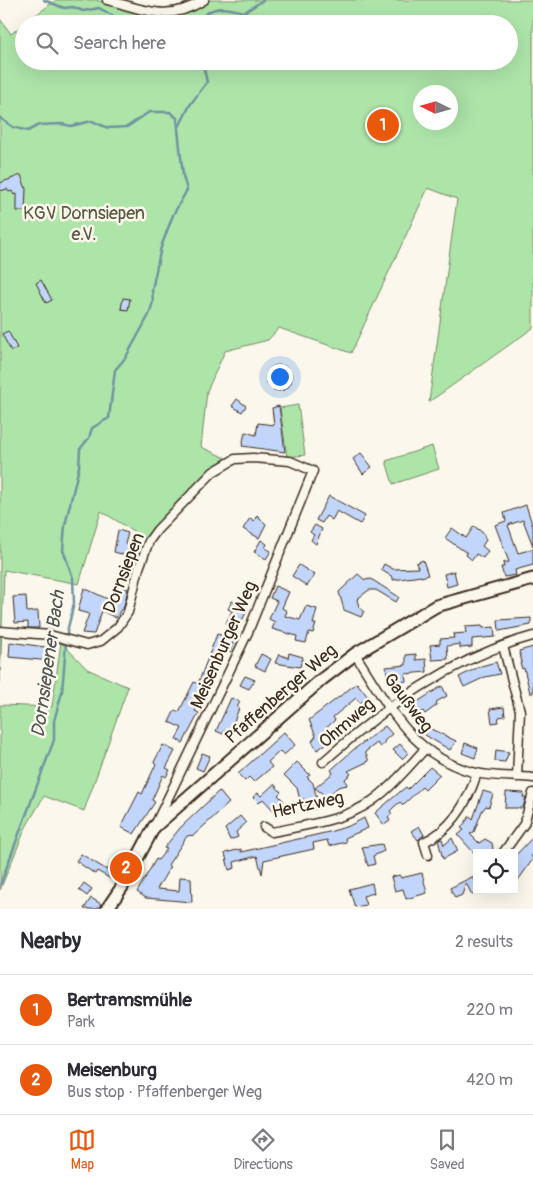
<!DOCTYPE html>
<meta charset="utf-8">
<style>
body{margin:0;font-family:Pangolin,sans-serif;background:#f7f7f7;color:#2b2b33}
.controls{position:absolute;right:15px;bottom:15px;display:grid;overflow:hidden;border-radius:0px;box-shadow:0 5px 20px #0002}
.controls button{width:45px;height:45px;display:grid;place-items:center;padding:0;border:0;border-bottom:1px solid #e1e1e2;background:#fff;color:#2b2b33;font:25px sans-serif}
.compass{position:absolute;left:413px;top:85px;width:45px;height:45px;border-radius:50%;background:#fff;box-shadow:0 5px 20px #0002;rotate:275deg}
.you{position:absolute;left:279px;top:376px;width:18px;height:18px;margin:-12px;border:4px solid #fff;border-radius:50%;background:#1a73e8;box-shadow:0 0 0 8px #1a73e833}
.badge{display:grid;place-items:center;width:32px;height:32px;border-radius:50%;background:#ea580c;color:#fff;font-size:16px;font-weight:700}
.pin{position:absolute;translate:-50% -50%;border:2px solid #fff;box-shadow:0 1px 5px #0006}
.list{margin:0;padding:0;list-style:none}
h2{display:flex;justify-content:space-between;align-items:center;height:65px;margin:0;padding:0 20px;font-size:21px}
h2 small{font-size:16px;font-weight:400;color:#7c7c81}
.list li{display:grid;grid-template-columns:32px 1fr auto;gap:15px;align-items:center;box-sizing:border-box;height:70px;padding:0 20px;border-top:1px solid #e1e1e2}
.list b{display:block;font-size:19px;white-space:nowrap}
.list p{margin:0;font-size:16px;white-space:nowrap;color:#7c7c81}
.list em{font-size:16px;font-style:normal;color:#7c7c81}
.icon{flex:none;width:28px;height:28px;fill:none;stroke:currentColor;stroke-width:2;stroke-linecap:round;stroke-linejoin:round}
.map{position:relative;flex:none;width:533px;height:909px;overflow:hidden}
.search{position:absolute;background:#fff;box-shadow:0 5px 20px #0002;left:15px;right:15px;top:15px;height:55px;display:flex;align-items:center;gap:12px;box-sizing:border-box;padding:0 18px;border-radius:28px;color:#7c7c81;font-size:19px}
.sheet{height:205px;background:#fff}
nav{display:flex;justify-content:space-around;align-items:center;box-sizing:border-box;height:70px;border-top:1px solid #e1e1e2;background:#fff;font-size:14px;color:#7c7c81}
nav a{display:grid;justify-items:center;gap:2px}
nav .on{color:#ea580c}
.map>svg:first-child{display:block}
.green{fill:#ade5a9;stroke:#748864;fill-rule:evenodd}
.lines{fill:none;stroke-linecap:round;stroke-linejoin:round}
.stream{stroke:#7094a0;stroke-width:2.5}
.building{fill:#c2d6fb;stroke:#3b2a1e}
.minor-casing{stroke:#3b2a1e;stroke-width:11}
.secondary-casing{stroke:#3b2a1e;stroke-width:15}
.minor{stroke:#fbf7ec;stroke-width:8}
.secondary{stroke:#fbf7ec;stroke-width:11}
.labels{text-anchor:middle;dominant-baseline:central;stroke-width:5;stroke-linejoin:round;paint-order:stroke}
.park-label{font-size:18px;fill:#585941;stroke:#fbf7ec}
.street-label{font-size:18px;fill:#3b2a1e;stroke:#fbf7ec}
.water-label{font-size:19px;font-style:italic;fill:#515654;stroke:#fbf7ec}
</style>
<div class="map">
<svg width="533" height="909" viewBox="0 0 533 909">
<rect width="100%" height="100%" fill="#fbf7ec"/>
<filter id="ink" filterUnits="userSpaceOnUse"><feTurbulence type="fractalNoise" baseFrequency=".02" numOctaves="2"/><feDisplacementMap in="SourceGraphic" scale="10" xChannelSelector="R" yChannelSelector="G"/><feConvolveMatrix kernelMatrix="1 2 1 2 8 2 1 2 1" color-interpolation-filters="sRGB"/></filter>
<g filter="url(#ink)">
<g class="green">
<path d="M56 0H95L150 14 177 17 210 0H533V328L429 402 457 199 428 188 351 353 279 328 268 340 225 351 207 391 201 447 228 459 146 539 101 511 79 584 4 570 0 682V19L11 34 24 24V61H509V24H24ZM420 92H450V122H420Z"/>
<polygon points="298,405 305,455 287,457 280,408"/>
<polygon points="432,446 439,469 393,484 386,461"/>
<polygon points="61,642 87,669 128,687 84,811 44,796 26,827 0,890 0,705 52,707"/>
</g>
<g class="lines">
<g class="stream">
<polyline points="44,0 64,8 73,7 83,11 99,8 117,18 126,17 136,24"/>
<path d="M191 24C201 22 202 16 210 11 221 5 234 10 245 12L263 0"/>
<polyline points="0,118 13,127 28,131 39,125 62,124 71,126 92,121 108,128 127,127 149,112 170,112 177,118 178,128"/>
<polyline points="0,885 54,740 54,721 62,692 67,632 74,603 73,578 63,550 65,525 79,467 80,449 89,438 92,428 109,418 115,370 126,357 149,315 153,302 152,290 161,247 173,215 187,190 183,176 178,129 190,105 207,82 202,61"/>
</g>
</g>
<g class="building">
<polygon points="21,175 26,189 25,211 17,211 17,194 14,195 12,191 9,192 7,189 0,191 0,183"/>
<polygon points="41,280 52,300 46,303 36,283"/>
<polygon points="123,298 130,299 128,310 121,309"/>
<polygon points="8,331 17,348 11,351 2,334"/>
<circle cx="279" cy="378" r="13"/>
<polygon points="237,399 246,406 242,412 232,406"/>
<polygon points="279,406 285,452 242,446 245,432 256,435 258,423 274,425 272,408"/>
<polygon points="361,453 372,467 363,474 353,459"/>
<polygon points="329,496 365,516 360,524 337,511 332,520 326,516 322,523 316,520"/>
<polygon points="526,505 533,527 533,546 523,520 508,525 518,553 533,549 533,565 515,570 516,575 504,577 501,567 504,567 503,563 509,562 495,525 506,521 504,513"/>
<polygon points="257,515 266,524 259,538 243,529 250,518 254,521"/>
<polygon points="315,525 322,529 316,544 311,540 314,535 310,532"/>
<polygon points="474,526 483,533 486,540 482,546 488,551 483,558 476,554 472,560 466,555 467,553 445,538 452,528 466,538"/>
<polygon points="118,530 128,533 125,544 138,551 136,558 114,552"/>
<polygon points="261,540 267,544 265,548 271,551 266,559 254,552"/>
<polygon points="423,560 428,575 421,577 421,576 393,580 393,577 381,570 384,564 393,569 418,568 416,563"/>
<polygon points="299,565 315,575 307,586 292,576"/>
<polygon points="454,571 457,584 447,587 444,574"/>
<polygon points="358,574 365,580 371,579 399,597 396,602 376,590 369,590 357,599 359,607 364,611 361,617 344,610 339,592"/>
<polygon points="121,586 128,589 123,610 121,609 116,618 102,611 94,634 82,633 89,614 78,611 84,588 114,602"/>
<polygon points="275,586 289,592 282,608 287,611 285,616 300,620 306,606 317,609 313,624 316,624 313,633 309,632 306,643 296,641 297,636 272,629 275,622 269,619 277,601 270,598"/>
<polygon points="26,596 27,612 38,611 39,628 28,628 28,622 15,623 13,597"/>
<polygon points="232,601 248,609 238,628 226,623 232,611 228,609"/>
<polygon points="531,618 531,625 499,631 498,620"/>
<polygon points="482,626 483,628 494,627 495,637 472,639 472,647 460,648 460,644 447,646 448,659 432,660 430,645 440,644 440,639 454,638 453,634 466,633 465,627"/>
<polygon points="217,634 234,639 231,652 219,649 215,666 195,711 199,713 183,743 176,739 182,728 169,722 175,710 179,712 194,682 198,684"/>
<polygon points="10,642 52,648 51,661 9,657"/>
<polygon points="533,647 533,693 530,693 524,668 522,669 520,663 522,662 519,651"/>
<polygon points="289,653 303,657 300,667 275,663 279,654 288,658"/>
<polygon points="261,654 271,659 265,671 255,666"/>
<polygon points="416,654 416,660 426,659 427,672 405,674 406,681 402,682 402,686 392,687 391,673 387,674 386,667 406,665 406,655"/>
<polygon points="496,662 500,674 485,677 464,687 459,677 481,666"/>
<polygon points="245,676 255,680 249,689 240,685"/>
<polygon points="357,683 368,697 360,703 356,698 333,717 335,720 324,730 327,733 320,738 326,744 317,750 312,741 316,736 309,720"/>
<polygon points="442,686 447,696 436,702 437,705 425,714 423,711 417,715 411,706"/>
<polygon points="231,698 240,702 237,707 239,708 230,732 225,730 223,734 216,731"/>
<polygon points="504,707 505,716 499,717 498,722 492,723 490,709"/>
<polygon points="385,726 392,734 384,741 385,743 380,747 377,743 365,752 369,761 348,771 351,774 345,779 347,785 338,787 327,797 315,788 333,773 331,770 353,750"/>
<polygon points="429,728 456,741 450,750 425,735"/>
<polygon points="284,732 295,745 284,755 280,751 268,762 272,767 254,782 249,777 245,781 238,774"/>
<polygon points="465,743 478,748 475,758 462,753"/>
<polygon points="400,744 408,753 402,759 393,750"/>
<polygon points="163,745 175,751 166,768 170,770 166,777 163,775 152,800 155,802 134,834 121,827 139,792 142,794 156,764 154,762"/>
<polygon points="496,750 509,752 505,762 495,761"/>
<polygon points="202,753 210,756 203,771 196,768"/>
<polygon points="297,762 310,775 307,777 313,783 319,808 306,811 304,799 300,800 297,788 284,775"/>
<polygon points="430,767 440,775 425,790 422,787 403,805 400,802 395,806 390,811 392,814 388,817 390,821 384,825 375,813 401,791 406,787 408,789"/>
<polygon points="274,784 281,792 278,795 284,801 274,811 263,799 259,803 253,797 258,793 261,796"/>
<polygon points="219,791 229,803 194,835 187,836 168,865 170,867 157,889 179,891 180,877 191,878 192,902 146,898 137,892 156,859 158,860 167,849 164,848 180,828"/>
<polygon points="483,791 493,794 489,807 486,806 482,811 474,832 470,834 479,843 485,839 492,843 493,849 489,853 474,853 458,835 464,830 461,828 470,816 473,819"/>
<polygon points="506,792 524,793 523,797 526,797 523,808 505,808"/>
<polygon points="240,816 246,823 236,832 238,837 230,840 225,829"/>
<polygon points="364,818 368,828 345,838 346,842 329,846 327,840 313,843 314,849 264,860 262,874 257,856 234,862 235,868 229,870 225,853 241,849 241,852 329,832 349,826"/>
<polygon points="419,826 424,835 418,840 411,831"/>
<polygon points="533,837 533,853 531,855 533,859 514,886 514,857"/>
<polygon points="452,838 458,851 443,859 438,840 442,839 444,845"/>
<polygon points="382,844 384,851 373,856 375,864 368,866 362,847"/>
<polygon points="81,854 107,870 113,864 122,869 115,881 97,871 95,874 76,861"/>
<polygon points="422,873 427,893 406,899 403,889 395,891 391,877 400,875 401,878"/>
<polygon points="472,877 477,885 477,892 472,895 466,883 462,895 455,898 450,888"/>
<polygon points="84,883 92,889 87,896 79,890"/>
<polygon points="372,883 374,893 363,896 366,905 355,907 349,889"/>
<polygon points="91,898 101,904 97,909 84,909"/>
</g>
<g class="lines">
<g class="minor-casing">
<g id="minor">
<path d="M107 0C146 10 167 23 204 0"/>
<polyline points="0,631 50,635 87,645 101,641 118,627 128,612 139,568 149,541 157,530 213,472 235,459 253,458 290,461 313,471 248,632 156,823"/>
<polyline points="503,646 520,711 517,777"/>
<path d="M355 654C388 705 412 757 476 773 494 777 514 776 533 778"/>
<path d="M323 762C385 707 452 658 533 636"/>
<path d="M264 827 272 832C305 825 344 821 372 801 392 787 408 767 425 749"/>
<polyline points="503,853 524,824 533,793"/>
<path d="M428 855 424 842C453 829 468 802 477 773"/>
</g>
</g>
<g class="secondary-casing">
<polyline id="secondary" points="107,909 122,887 154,827 321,680 355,654 436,606 533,579"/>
</g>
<use href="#minor" class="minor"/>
<use href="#secondary" class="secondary"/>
</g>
</g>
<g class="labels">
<g class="park-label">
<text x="84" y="213">KGV Dornsiepen<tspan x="84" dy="21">e.V.</tspan></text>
</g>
<g class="street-label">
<text transform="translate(124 573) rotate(-69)">Dornsiepen</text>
<text transform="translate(224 645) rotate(-66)">Meisenburger Weg</text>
<text transform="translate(281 694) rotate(-41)">Pfaffenberger Weg</text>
<text transform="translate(408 703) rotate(53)">Gaußweg</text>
<text transform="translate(347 723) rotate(-40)">Ohmweg</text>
<text transform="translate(308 805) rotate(-12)">Hertzweg</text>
</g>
<g class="water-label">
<text transform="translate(48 664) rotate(-82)">Dornsiepener Bach</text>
</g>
</g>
</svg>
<div class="controls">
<button><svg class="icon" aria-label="locate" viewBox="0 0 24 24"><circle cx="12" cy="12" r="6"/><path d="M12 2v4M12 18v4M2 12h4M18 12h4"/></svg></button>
</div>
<svg class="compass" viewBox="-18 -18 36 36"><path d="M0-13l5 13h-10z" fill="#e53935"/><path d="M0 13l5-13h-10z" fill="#7c7c81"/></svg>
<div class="you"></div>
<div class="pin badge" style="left:383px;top:125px">1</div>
<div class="pin badge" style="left:126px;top:868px">2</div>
<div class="search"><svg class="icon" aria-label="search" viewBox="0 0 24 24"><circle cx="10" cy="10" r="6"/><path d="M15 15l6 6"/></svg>Search here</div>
</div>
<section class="sheet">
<h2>Nearby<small>2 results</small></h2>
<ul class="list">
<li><span class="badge">1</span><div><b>Bertramsmühle</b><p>Park</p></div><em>220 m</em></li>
<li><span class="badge">2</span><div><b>Meisenburg</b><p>Bus stop · Pfaffenberger Weg</p></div><em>420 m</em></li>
</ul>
</section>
<nav>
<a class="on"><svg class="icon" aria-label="map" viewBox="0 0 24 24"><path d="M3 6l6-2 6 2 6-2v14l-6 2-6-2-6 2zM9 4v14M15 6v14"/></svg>Map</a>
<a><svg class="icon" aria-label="directions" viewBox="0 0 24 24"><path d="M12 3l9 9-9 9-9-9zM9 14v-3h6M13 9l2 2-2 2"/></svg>Directions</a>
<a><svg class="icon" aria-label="saved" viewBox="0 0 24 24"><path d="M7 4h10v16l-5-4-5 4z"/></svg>Saved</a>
</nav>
